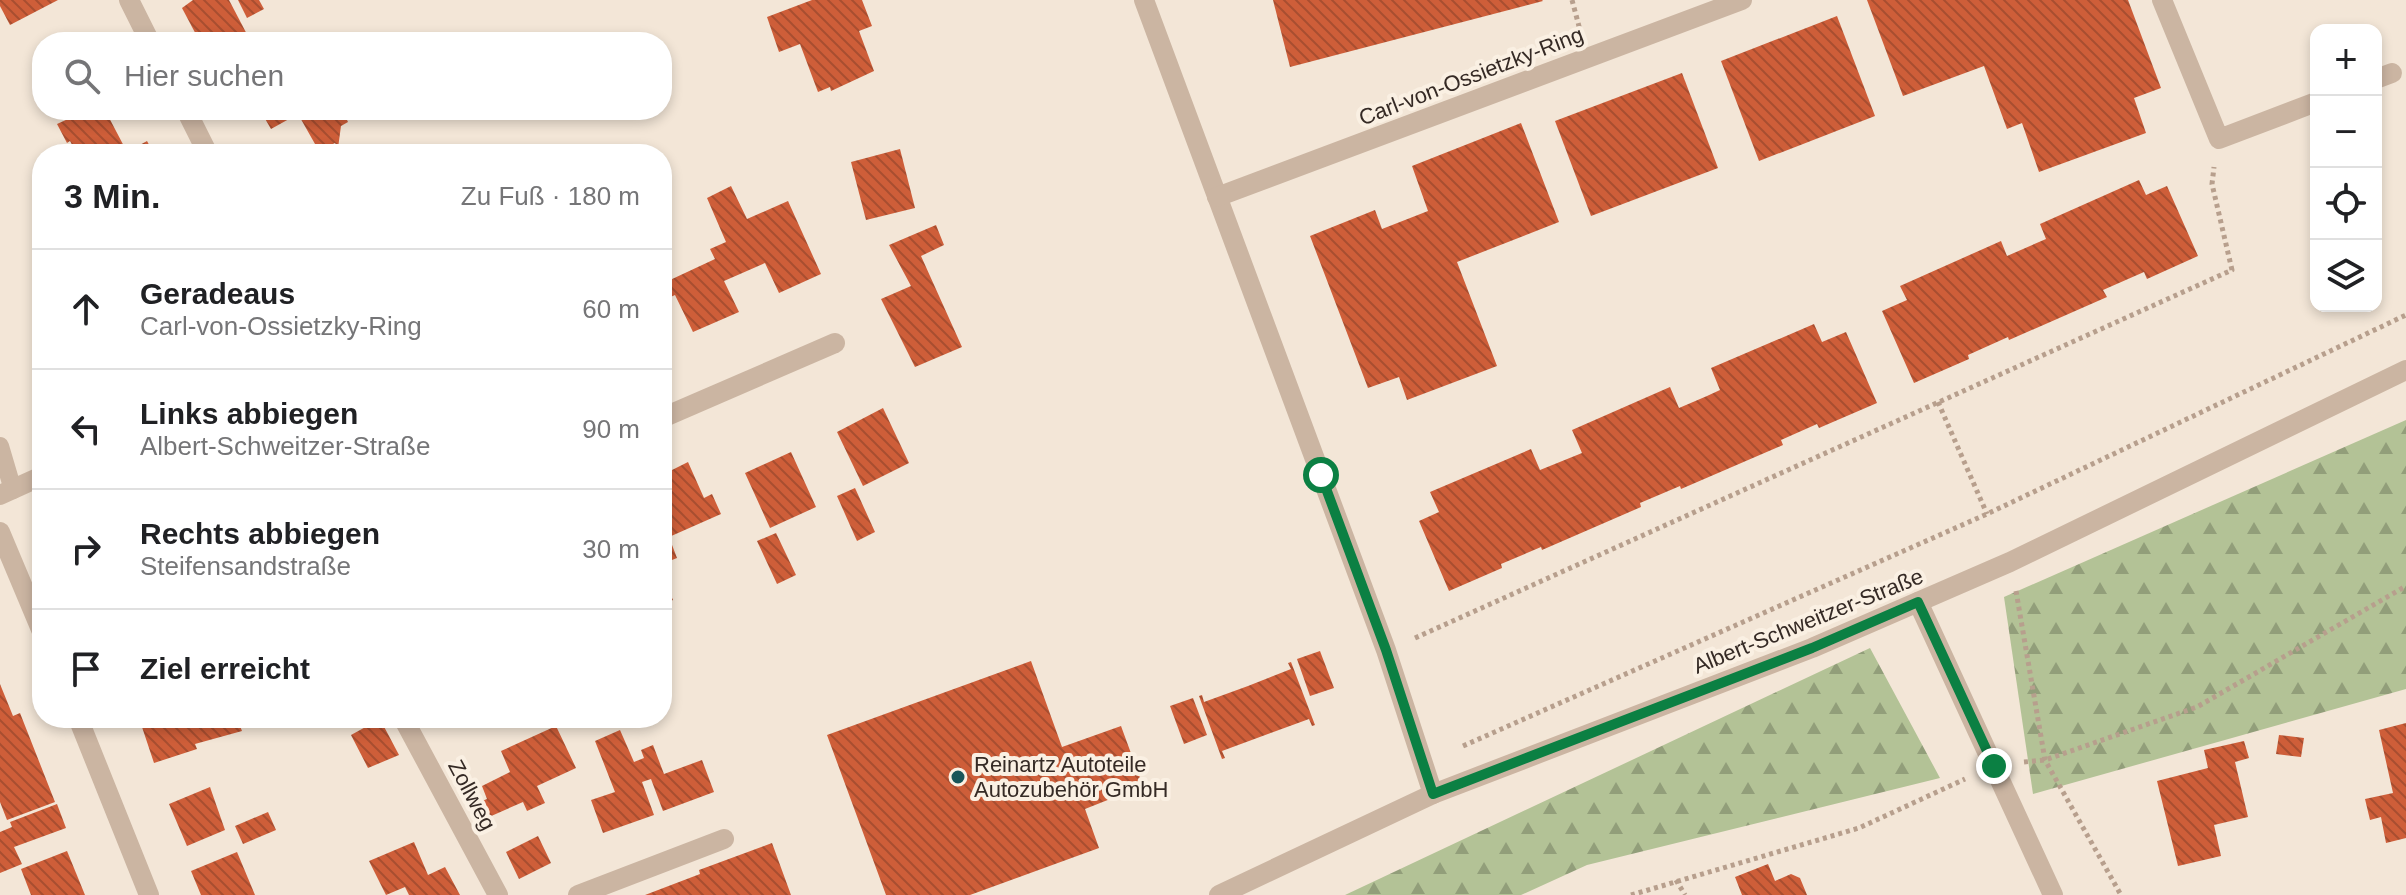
<!DOCTYPE html>
<html lang="de">
<meta charset="utf-8">
<style>
body{margin:0;font-family:Arial,sans-serif;background:#f2f2f2;color:#202124}
.controls{position:absolute;right:24px;top:24px;display:grid;overflow:hidden;border-radius:16px;box-shadow:0 4px 12px #0003}
.controls button{width:72px;height:72px;display:grid;place-items:center;padding:0;border:0;border-bottom:2px solid #e0e0e0;background:#fff;color:#202124;font:40px sans-serif}
.stop{position:absolute;width:24px;height:24px;margin:-18px;border:6px solid #0b8043;border-radius:50%;background:#fff}
.stop.end{background:#0b8043;border-color:#fff;box-shadow:0 2px 8px #0008}
.list{margin:0;padding:0;list-style:none}
h2{display:flex;justify-content:space-between;align-items:center;height:104px;margin:0;padding:0 32px;font-size:34px}
h2 small{font-size:26px;font-weight:400;color:#757577}
.list li{display:grid;grid-template-columns:52px 1fr auto;gap:24px;align-items:center;box-sizing:border-box;height:120px;padding:0 32px;border-top:2px solid #e0e0e0}
.list b{display:block;font-size:30px;white-space:nowrap}
.list p{margin:0;font-size:26px;white-space:nowrap;color:#757577}
.list em{font-size:26px;font-style:normal;color:#757577}
.icon{flex:none;width:44px;height:44px;fill:none;stroke:currentColor;stroke-width:2;stroke-linecap:round;stroke-linejoin:round}
.map{position:relative;flex:none;width:2406px;height:895px;overflow:hidden}
.search{position:absolute;background:#fff;box-shadow:0 4px 12px #0003;left:32px;top:32px;width:640px;height:88px;display:flex;align-items:center;gap:20px;box-sizing:border-box;padding:0 28px;border-radius:32px;color:#757577;font-size:30px}
.panel{position:absolute;background:#fff;box-shadow:0 4px 12px #0003;left:32px;top:144px;width:640px;height:584px;border-radius:32px}
.map>svg:first-child{display:block}
.forest{fill:url(#forest-firs)}
.building{fill:url(#building-back-hatch)}
.lines{fill:none;stroke-linecap:round;stroke-linejoin:round}
.path{stroke:#b79f8d;stroke-width:5;stroke-dasharray:4 4;stroke-linecap:butt}
.service{stroke:#cbb5a2;stroke-width:18}
.minor{stroke:#cbb5a2;stroke-width:20}
.tertiary{stroke:#cbb5a2;stroke-width:20}
.route{stroke:#0b8043;stroke-width:10}
.poi-dot{fill:#185559;stroke:#faf0e3;stroke-width:3}
.labels{text-anchor:middle;dominant-baseline:central;stroke-width:8;stroke-linejoin:round;paint-order:stroke}
.street-label{font-size:22px;fill:#352a25;stroke:#faf0e3}
.poi-label{font-size:22px;fill:#352a25;stroke:#faf0e3;text-anchor:start}
</style>
<div class="map">
<svg width="2406" height="895" viewBox="0 0 2406 895">
<defs>
<pattern id="forest-firs" width="22" height="20" patternUnits="userSpaceOnUse" patternTransform="scale(2)"><rect width="22" height="20" fill="#b3c296"/><path d="M5 1l3.5 6h-7zM16 11l3.5 6h-7z" fill="#929e7a"/></pattern>
<pattern id="building-back-hatch" width="6" height="6" patternUnits="userSpaceOnUse" patternTransform="scale(2)"><rect width="6" height="6" fill="#ce5e39"/><path d="M-1 5l2 2M0 0l6 6M5-1l2 2" fill="none" stroke="#a84e30"/></pattern>
</defs>
<rect width="100%" height="100%" fill="#f3e6d7"/>
<g class="forest">
<polygon points="2406,420 2406,689 2033,794 2004,597"/>
<polygon points="1870,648 1940,778 1587,865 1521,895 1345,895"/>
</g>
<g class="building">
<polygon points="0,0 58,0 10,25 0,6"/>
<polygon points="193,0 229,0 251,42 200,42 182,8"/>
<polygon points="238,0 259,0 264,9 247,18"/>
<polygon points="812,0 862,0 872,26 859,31 874,71 831,91 830,87 818,92 800,44 779,52 767,17"/>
<polygon points="1273,0 1542,0 1543,1 1290,67"/>
<polygon points="1867,0 2128,0 2161,88 2134,98 2146,133 2039,172 2022,123 2007,129 1984,66 1903,96"/>
<polygon points="1837,16 1875,116 1759,161 1721,61"/>
<polygon points="1682,73 1718,168 1591,216 1555,121"/>
<polygon points="64,110 105,110 127,152 147,141 154,154 97,154 95,149 85,154 77,154 70,141 67,143 57,124 68,119"/>
<polygon points="260,110 351,110 344,114 348,122 341,126 338,148 335,143 319,151 298,114 271,129"/>
<polygon points="1521,123 1559,222 1457,262 1497,366 1407,400 1399,377 1368,388 1310,236 1375,210 1382,229 1428,211 1412,166"/>
<polygon points="900,149 915,208 866,220 851,162"/>
<polygon points="2139,180 2146,195 2167,186 2198,256 2147,279 2144,272 2103,290 2107,297 2009,340 2008,337 1968,355 1969,359 1914,383 1882,311 1907,300 1900,286 2001,241 2007,256 2046,239 2040,224"/>
<polygon points="731,186 747,219 788,201 821,274 779,293 765,263 724,281 739,312 693,332 675,295 662,301 662,262 670,280 715,259 710,249 726,242 707,198"/>
<polygon points="936,225 944,245 921,256 962,347 915,367 881,299 911,286 889,245"/>
<polygon points="1814,324 1822,342 1846,332 1877,403 1819,428 1817,424 1781,440 1783,445 1681,489 1680,486 1640,503 1641,507 1542,550 1541,547 1501,564 1502,568 1449,591 1419,521 1439,512 1430,492 1531,449 1540,470 1582,453 1572,430 1670,387 1679,408 1707,396 1720,390 1711,368"/>
<polygon points="883,408 909,463 863,486 837,432"/>
<polygon points="791,452 816,507 770,528 745,473"/>
<polygon points="688,462 704,498 712,494 721,514 669,537 677,558 662,564 662,475"/>
<polygon points="855,488 875,532 857,541 837,496"/>
<polygon points="776,533 796,575 777,584 757,541"/>
<polygon points="662,575 673,600 662,605"/>
<polygon points="1320,651 1334,688 1310,696 1297,659"/>
<polygon points="1031,661 1062,747 1121,726 1143,786 1085,809 1099,848 970,895 886,895 827,735"/>
<polygon points="1291,662 1315,725 1312,726 1309,719 1222,751 1225,758 1222,759 1199,696 1202,695 1204,702 1248,686 1291,669 1288,663"/>
<polygon points="0,684 13,716 20,713 55,802 7,820 0,802"/>
<polygon points="1193,698 1207,735 1184,744 1170,706"/>
<polygon points="139,718 237,718 242,731 195,744 197,749 154,763"/>
<polygon points="380,719 399,755 368,768 351,735"/>
<polygon points="2406,723 2406,838 2386,843 2381,817 2370,820 2365,799 2393,793 2379,730"/>
<polygon points="556,726 576,768 537,786 545,803 527,811 523,802 489,817 482,801 487,799 482,786 510,772 501,751"/>
<polygon points="620,730 634,762 644,758 641,750 653,745 664,774 702,760 714,792 663,811 651,779 642,782 654,815 603,833 591,800 615,792 595,741"/>
<polygon points="2279,735 2304,738 2301,757 2276,754"/>
<polygon points="2244,741 2249,758 2235,762 2248,817 2214,825 2221,856 2178,866 2157,781 2208,768 2204,750"/>
<polygon points="210,787 225,830 187,846 169,804"/>
<polygon points="57,804 66,828 14,847 22,864 0,873 0,832 12,827 10,822"/>
<polygon points="268,812 276,830 243,844 235,826"/>
<polygon points="538,836 551,863 519,879 506,852"/>
<polygon points="414,842 428,875 445,867 460,895 409,895 405,887 386,895 369,861"/>
<polygon points="772,843 791,895 645,895 700,874 699,870"/>
<polygon points="67,851 85,895 31,895 21,869"/>
<polygon points="237,852 255,895 201,895 191,871"/>
<polygon points="1768,864 1775,881 1791,874 1800,878 1807,895 1742,895 1735,877"/>
</g>
<g class="lines">
<g class="path">
<polyline points="1572,0 1580,30"/>
<polyline points="1938,402 1987,514"/>
<polyline points="2016,591 2045,760 2121,895"/>
<polyline points="1415,638 2232,270 2212,184 2214,167"/>
<polyline points="1463,746 1987,514 2406,315"/>
<polyline points="2024,762 2045,760 2197,707 2406,586"/>
<polyline points="1676,880 1685,895"/>
<polyline points="1631,895 1859,828 1965,779"/>
</g>
<polyline class="service" points="0,446 13,490"/>
<g class="minor">
<polyline points="129,0 150,42"/>
<polyline points="1144,0 1386,650 1433,794"/>
<polyline points="2162,0 2219,139 2316,102"/>
<polyline points="2376,79 2392,73"/>
<polyline points="186,110 208,154"/>
<polyline points="1217,197 1742,0"/>
<polyline points="662,418 835,343"/>
<polyline points="0,495 42,476"/>
<polyline points="0,532 42,632"/>
<polyline points="1918,602 2053,895"/>
<polyline points="78,718 149,895"/>
<polyline points="403,718 498,895"/>
<polyline points="578,895 724,839"/>
</g>
<polyline class="tertiary" points="1219,895 1433,794 1812,648 2010,562 2406,370"/>
</g>
<g class="lines">
<polyline class="route" points="1321,475 1386,650 1433,794 1812,648 1918,602 1994,766"/>
</g>
<circle class="poi-dot" cx="958" cy="777" r="8"/>
<g class="labels">
<g class="street-label">
<text transform="translate(1471 76) rotate(-21)">Carl-von-Ossietzky-Ring</text>
<text transform="translate(1808 621) rotate(-22)">Albert-Schweitzer-Straße</text>
<text transform="translate(472 795) rotate(62)">Zollweg</text>
</g>
<g class="poi-label">
<text x="974" y="764">Reinartz Autoteile<tspan x="974" dy="25">Autozubehör GmbH</tspan></text>
</g>
</g>
</svg>
<div class="controls">
<button>+</button>
<button>−</button>
<button><svg class="icon" aria-label="locate" viewBox="0 0 24 24"><circle cx="12" cy="12" r="6"/><path d="M12 2v4M12 18v4M2 12h4M18 12h4"/></svg></button>
<button><svg class="icon" aria-label="layers" viewBox="0 0 24 24"><path d="M12 4l9 5-9 5-9-5zM3 14l9 5 9-5"/></svg></button>
</div>
<div class="stop" style="left:1321px;top:475px"></div>
<div class="stop end" style="left:1994px;top:766px"></div>
<div class="search"><svg class="icon" aria-label="search" viewBox="0 0 24 24"><circle cx="10" cy="10" r="6"/><path d="M15 15l6 6"/></svg>Hier suchen</div>
<section class="panel">
<h2>3 Min.<small>Zu Fuß · 180 m</small></h2>
<ul class="list">
<li><svg class="icon" aria-label="ahead" viewBox="0 0 24 24"><path d="M12 20V5M6 11l6-6 6 6"/></svg><div><b>Geradeaus</b><p>Carl-von-Ossietzky-Ring</p></div><em>60 m</em></li>
<li><svg class="icon" aria-label="left" viewBox="0 0 24 24"><path d="M17 20v-9H6M10 6l-5 5 5 5"/></svg><div><b>Links abbiegen</b><p>Albert-Schweitzer-Straße</p></div><em>90 m</em></li>
<li><svg class="icon" aria-label="right" viewBox="0 0 24 24"><path d="M7 20v-9h11M14 6l5 5-5 5"/></svg><div><b>Rechts abbiegen</b><p>Steifensandstraße</p></div><em>30 m</em></li>
<li><svg class="icon" aria-label="arrive" viewBox="0 0 24 24"><path d="M6 21V4h12l-3 4 3 4H6"/></svg><div><b>Ziel erreicht</b></div></li>
</ul>
</section>
</div>
